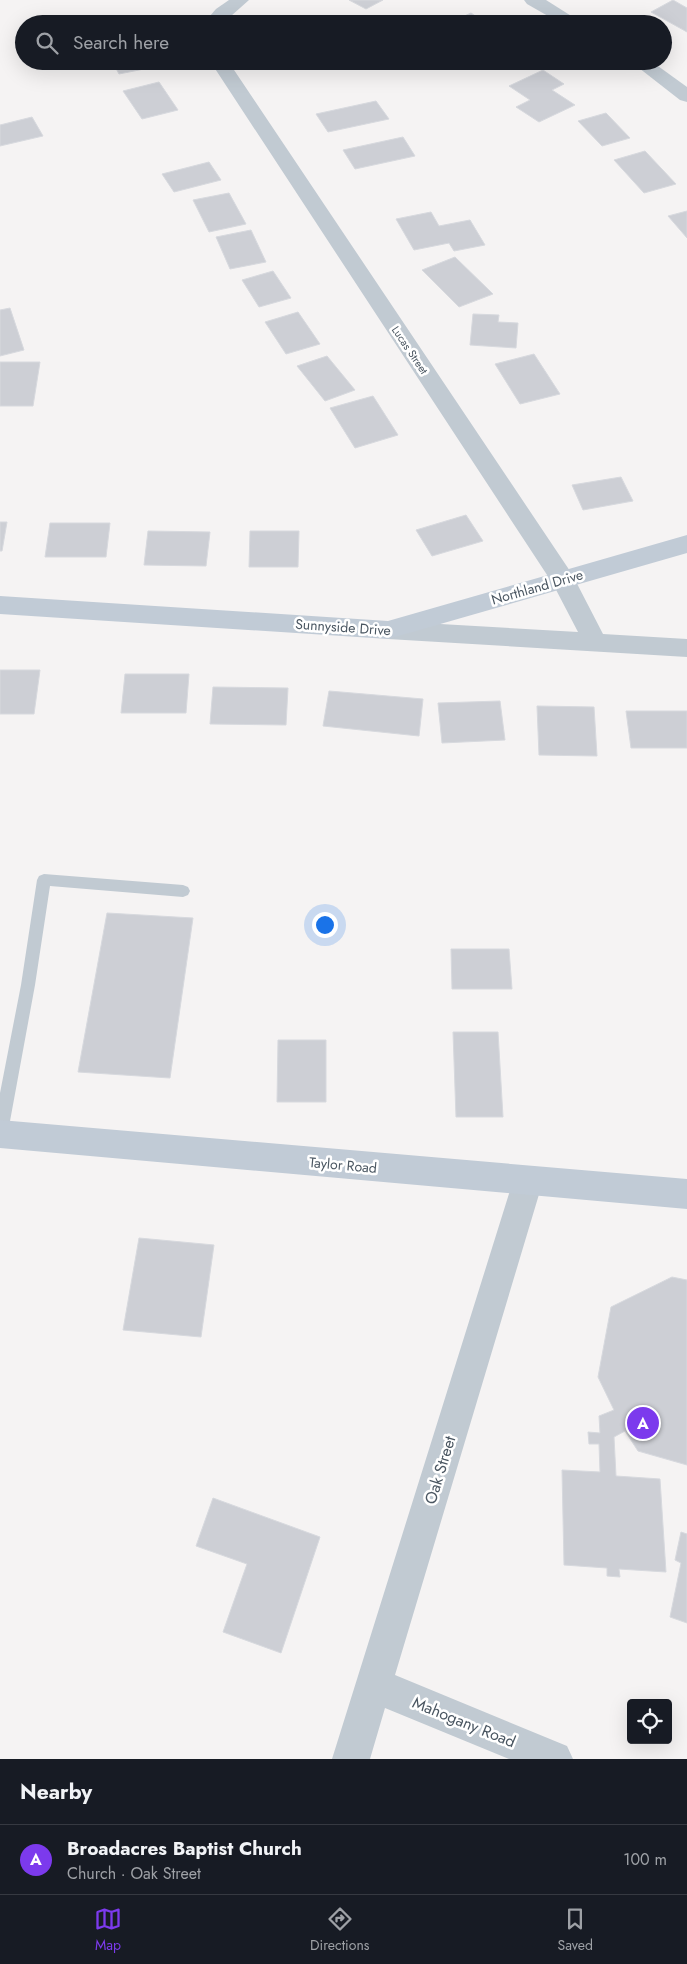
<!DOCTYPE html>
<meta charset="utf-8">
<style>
body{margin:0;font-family:Jost,sans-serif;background:#242831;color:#f1f3f6}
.controls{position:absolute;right:15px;bottom:15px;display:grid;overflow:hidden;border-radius:5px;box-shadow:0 5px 20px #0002}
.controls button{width:45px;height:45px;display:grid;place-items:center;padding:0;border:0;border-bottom:1px solid #363941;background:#171b24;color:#f1f3f6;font:25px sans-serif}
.you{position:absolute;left:324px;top:924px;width:18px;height:18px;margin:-12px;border:4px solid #fff;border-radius:50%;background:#1a73e8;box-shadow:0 0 0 8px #1a73e833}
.badge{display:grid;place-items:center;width:32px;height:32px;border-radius:50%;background:#7c3aed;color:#fff;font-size:16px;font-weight:700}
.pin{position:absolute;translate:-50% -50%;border:2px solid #fff;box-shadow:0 1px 5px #0006}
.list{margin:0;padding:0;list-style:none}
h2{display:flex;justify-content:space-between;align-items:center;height:65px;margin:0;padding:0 20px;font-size:21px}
h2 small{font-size:16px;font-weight:400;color:#9ea1a6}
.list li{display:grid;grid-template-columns:32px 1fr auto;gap:15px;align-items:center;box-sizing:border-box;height:70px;padding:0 20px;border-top:1px solid #363941}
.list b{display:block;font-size:19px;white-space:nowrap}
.list p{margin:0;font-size:16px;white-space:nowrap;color:#9ea1a6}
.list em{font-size:16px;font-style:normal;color:#9ea1a6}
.icon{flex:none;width:28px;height:28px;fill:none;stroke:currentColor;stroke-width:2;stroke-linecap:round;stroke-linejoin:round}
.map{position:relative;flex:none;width:687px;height:1759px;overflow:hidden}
.search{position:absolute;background:#171b24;box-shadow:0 5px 20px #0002;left:15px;right:15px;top:15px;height:55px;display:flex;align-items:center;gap:12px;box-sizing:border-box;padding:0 18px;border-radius:28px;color:#9ea1a6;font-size:19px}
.sheet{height:135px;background:#171b24}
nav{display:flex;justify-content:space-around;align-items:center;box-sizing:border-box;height:70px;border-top:1px solid #363941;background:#171b24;font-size:14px;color:#9ea1a6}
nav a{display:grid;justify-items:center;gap:2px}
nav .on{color:#7c3aed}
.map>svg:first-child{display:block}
.building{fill:#cdcfd5;stroke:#d7d9de}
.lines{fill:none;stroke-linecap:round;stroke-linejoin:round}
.lane{fill:#c1cad2;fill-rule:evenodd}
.street{fill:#c1cad2;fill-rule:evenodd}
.secondary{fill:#c1cbd6;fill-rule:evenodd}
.labels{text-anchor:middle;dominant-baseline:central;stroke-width:5;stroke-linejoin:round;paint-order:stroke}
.far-street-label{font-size:11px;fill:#4a5661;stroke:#fff}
.street-label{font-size:14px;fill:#4a5661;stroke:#fff}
.near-street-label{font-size:16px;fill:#4a5661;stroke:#fff}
</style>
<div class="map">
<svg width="687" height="1759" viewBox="0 0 687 1759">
<rect width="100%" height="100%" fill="#f5f3f3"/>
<g class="building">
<polygon points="349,0 383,0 366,9"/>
<polygon points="673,0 687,8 687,32 651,12"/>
<polygon points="471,13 487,24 447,24"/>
<polygon points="112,61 145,61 149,68 119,74"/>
<polygon points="324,61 361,61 331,69"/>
<polygon points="543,70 564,84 552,90 575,105 539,122 516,107 530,100 509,86"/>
<polygon points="159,82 178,110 142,119 123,91"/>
<polygon points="376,101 389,119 328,132 316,114"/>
<polygon points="606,113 630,138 602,146 578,121"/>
<polygon points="32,117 43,136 0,146 0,125"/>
<polygon points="403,137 415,156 355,169 343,150"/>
<polygon points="645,151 676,184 644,193 614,160"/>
<polygon points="209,162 221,180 174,192 162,174"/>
<polygon points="229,193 246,224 209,232 193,200"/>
<polygon points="687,211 687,238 668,216"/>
<polygon points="431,212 439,226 470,220 485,245 454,251 449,243 414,250 396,219"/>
<polygon points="251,230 266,262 230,269 216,237"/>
<polygon points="455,257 493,294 459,307 422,270"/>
<polygon points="273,271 291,298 259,307 242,280"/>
<polygon points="10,308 24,350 0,356 0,310"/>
<polygon points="298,312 320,344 286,354 265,322"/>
<polygon points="473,314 499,315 498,322 518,323 516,348 470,345"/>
<polygon points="534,354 560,394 520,404 495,364"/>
<polygon points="327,356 355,390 325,401 297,366"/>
<polygon points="0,362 40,362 33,406 0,406"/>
<polygon points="373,396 398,435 355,448 330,408"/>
<polygon points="621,477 633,501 583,510 572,485"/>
<polygon points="466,515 483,541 432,556 416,530"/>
<polygon points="0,522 7,522 2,551 0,551"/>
<polygon points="50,523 110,523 106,557 45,557"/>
<polygon points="148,531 210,532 206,566 144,565"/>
<polygon points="250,531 299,531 298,567 249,567"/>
<polygon points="0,670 40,670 34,714 0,714"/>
<polygon points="125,674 189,674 186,713 121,713"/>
<polygon points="213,687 288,688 286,725 210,724"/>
<polygon points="329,691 423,699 419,736 323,726"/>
<polygon points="500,701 505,740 442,743 438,703"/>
<polygon points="537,706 594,707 597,756 539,755"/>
<polygon points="626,711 687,711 687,748 631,748"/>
<polygon points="107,913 193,918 170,1078 78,1072"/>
<polygon points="451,949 509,949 512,989 452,989"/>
<polygon points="453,1032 498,1032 503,1117 456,1117"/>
<polygon points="278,1040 326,1040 326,1102 277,1102"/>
<polygon points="139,1238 214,1245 201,1337 123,1330"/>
<polygon points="672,1277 687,1280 687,1465 638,1451 625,1431 614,1437 616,1476 660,1479 666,1572 619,1569 620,1577 607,1576 607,1568 564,1565 562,1470 600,1472 599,1444 589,1444 588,1432 600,1433 599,1416 614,1410 598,1377 611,1307"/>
<polygon points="213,1498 320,1537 281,1653 223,1632 247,1564 196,1546"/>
<polygon points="681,1532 687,1534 687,1623 670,1617 681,1563 675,1560"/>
</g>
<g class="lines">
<polygon class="lane" points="44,874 183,885 188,887 190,891 188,895 183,897 50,886 35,985 8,1132 5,1137 0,1139 0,1093 21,985 37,880 39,876"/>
<g class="street">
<polygon points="229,0 249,0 222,24 203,24 216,9"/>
<polygon points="524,0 546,0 584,24 562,24 527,4"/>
<polygon points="210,61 228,61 572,574 603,634 687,639 687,657 388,639 379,637 376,630 379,623 388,621 578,632 553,584"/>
<polygon points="630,61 651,61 687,87 687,102 680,100"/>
<polygon points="528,1166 539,1171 543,1181 395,1675 567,1746 573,1759 509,1759 385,1708 370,1759 332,1759 513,1181 517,1171"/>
</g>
<g class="secondary">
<polygon points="687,535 687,553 388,639 0,614 0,596 388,621"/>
<polygon points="0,1120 687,1179 687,1209 0,1148"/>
</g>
</g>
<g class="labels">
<g class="far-street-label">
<text transform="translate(410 350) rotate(56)">Lucas Street</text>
</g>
<g class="street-label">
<text transform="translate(537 587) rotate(-16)">Northland Drive</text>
<text transform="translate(343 627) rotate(4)">Sunnyside Drive</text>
<text transform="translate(343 1165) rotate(5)">Taylor Road</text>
</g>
<g class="near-street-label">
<text transform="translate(440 1470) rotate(-73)">Oak Street</text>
<text transform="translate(464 1722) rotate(22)">Mahogany Road</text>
</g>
</g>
</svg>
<div class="controls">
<button><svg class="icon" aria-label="locate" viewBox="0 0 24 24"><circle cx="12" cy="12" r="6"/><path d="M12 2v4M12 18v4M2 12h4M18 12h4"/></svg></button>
</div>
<div class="you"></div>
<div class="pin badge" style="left:643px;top:1423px">A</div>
<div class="search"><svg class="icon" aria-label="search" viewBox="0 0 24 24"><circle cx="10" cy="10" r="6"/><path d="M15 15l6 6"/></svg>Search here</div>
</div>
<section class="sheet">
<h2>Nearby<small></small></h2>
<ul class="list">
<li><span class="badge">A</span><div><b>Broadacres Baptist Church</b><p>Church · Oak Street</p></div><em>100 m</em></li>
</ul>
</section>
<nav>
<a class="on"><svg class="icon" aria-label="map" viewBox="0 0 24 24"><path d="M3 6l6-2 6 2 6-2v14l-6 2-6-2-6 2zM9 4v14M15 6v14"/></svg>Map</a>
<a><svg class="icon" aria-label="directions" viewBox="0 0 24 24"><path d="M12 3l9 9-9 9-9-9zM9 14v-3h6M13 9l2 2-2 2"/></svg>Directions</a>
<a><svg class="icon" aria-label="saved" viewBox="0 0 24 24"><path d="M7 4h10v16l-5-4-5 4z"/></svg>Saved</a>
</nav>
